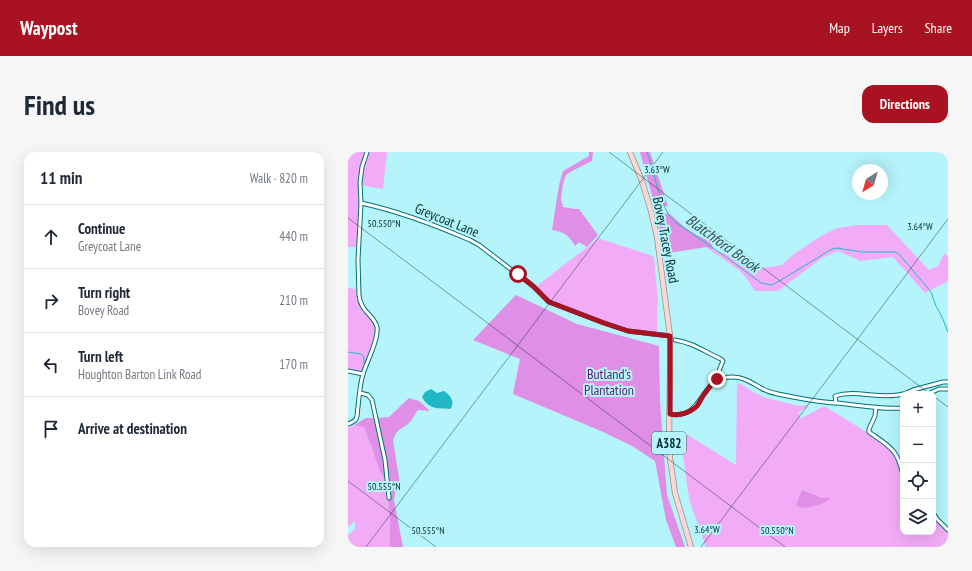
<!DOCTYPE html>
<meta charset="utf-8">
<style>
body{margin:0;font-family:"PT Sans Narrow",sans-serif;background:#f6f6f7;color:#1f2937}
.controls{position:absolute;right:12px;bottom:12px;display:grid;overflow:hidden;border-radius:8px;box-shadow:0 4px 16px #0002}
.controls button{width:36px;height:36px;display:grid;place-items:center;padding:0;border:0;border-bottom:1px solid #e0e1e3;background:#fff;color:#1f2937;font:20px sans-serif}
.compass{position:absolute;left:504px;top:12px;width:36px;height:36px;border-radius:50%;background:#fff;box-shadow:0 4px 16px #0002;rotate:217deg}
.stop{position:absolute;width:12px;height:12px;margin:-9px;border:3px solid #a91321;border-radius:50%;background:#fff}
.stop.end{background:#a91321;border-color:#fff;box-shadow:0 1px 4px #0008}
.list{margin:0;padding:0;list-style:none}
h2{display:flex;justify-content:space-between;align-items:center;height:52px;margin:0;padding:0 16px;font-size:17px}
h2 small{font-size:13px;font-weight:400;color:#747a83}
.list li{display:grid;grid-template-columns:26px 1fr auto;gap:12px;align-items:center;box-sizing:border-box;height:64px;padding:0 16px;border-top:1px solid #e0e1e3}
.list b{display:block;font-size:15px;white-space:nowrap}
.list p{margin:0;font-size:13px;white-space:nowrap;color:#747a83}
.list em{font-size:13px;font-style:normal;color:#747a83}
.icon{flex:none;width:22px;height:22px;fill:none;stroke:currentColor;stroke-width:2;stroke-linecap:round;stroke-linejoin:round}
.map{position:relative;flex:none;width:600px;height:395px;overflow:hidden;border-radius:12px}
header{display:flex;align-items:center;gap:24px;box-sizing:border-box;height:56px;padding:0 20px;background:#a91321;color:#fff}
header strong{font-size:19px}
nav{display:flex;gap:22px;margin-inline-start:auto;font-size:14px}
.intro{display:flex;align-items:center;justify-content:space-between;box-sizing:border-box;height:96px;padding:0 24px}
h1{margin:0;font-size:28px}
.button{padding:10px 18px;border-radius:12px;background:#a91321;color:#fff;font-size:14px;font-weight:700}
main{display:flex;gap:24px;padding:0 24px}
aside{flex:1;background:#fff;border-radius:12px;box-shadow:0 4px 16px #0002}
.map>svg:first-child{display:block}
.green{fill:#f2acf7}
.forest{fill:#df8fe5}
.water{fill:#20b8c5}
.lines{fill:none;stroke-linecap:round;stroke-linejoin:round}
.stream{stroke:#20b8c5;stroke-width:1}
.minor-casing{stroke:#027079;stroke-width:5}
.primary-casing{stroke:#a08d8b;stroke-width:6}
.minor{stroke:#fff;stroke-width:3}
.primary{stroke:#f8d9d6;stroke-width:4.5}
.route{stroke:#a91321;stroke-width:5}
.ticks{fill:none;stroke:#072e32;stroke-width:1;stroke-opacity:0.45}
.labels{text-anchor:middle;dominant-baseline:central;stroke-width:4;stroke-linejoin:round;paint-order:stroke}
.shield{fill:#b5f4fb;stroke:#3b696e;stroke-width:1}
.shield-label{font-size:13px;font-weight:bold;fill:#072e32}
.street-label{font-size:14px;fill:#072e32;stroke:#b5f4fb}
.park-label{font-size:14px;fill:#621a68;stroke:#b5f4fb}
.water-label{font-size:15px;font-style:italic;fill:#324f52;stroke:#b5f4fb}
.ticks-label{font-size:10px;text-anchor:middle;fill:#072e32;stroke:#b5f4fb;stroke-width:4;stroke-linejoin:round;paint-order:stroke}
</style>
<header>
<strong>Waypost</strong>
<nav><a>Map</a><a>Layers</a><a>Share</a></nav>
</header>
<div class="intro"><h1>Find us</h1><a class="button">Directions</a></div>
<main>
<aside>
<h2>11 min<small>Walk · 820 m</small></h2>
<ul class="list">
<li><svg class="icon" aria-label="ahead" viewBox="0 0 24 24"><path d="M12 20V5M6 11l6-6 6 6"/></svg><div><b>Continue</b><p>Greycoat Lane</p></div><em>440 m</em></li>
<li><svg class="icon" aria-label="right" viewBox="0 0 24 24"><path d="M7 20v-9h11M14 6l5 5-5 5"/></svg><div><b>Turn right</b><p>Bovey Road</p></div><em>210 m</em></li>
<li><svg class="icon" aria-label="left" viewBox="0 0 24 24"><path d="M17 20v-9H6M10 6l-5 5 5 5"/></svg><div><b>Turn left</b><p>Houghton Barton Link Road</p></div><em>170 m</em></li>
<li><svg class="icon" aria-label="arrive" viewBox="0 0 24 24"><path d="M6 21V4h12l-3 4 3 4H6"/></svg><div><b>Arrive at destination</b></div></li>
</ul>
</aside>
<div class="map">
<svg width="600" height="395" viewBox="0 0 600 395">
<rect width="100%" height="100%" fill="#b5f4fb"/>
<g class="green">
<path d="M0 0H17C11 16 11 30 11 47 12 63 9 79 9 95H0Z"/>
<polygon points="20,0 39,0 35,37 13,33 16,16"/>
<polygon points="511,73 539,73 581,118 590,114 596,102 595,101 600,104 600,129 577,141 545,105 512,109 490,99 474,106 430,139 407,139 397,124 391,118 358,95 416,116 434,113 446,102 473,84 489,76"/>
<path d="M250 86 305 104 306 106 310 149 309 158V180L296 179 293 180 269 174 208 151 202 148 190 137 189 134C209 117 231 103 250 86Z"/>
<path d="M0 136 8 137C9 144 9 151 14 158 17 161 20 163 23 167 34 182 20 205 13 220L0 217Z"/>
<polygon points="389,231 393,232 405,240 418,246 452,254 462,253 451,260 452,267 474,255 478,255 517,279 539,295 547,304 555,329 555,380 585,380 585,364 588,368 600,380 600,395 358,395 342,350 339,333 332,280 340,283 388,313"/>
<polygon points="6,273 16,275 25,299 32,320 38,329 42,368 42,395 7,395 0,389 0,383 7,377 7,369 0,375 0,275"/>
</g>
<g class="forest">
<path d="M241 0H245L244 9 224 19 218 23 215 32 213 47 215 55 227 57H231L250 83 239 95 231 90 227 94C221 83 216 80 204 78L211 33 215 19 241 4Z"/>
<polygon points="292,0 302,0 320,54 307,54"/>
<polygon points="308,61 315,61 322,62 335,74 350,84 362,89 366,98 358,95 315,102 310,70"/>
<polygon points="168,143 229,172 311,194 312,249 319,343 337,395 328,395 318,368 307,309 284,294 253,279 165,242 172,207 125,188"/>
<path d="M61 246 71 249 82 259 70 258C67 262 65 266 63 269 55 278 50 274 45 288L52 332 47 341 46 348 55 395H42V368L38 329 32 320 25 299 16 275 6 273 18 266H29L41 265Z"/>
<path d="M454 338 474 346H483C473 353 465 355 453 356L448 353Z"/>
</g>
<path class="water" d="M83 237 89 241 96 239C102 243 108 250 102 257 90 256 81 258 74 245L77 240Z"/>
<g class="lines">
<g class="stream">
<path d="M299 0C306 19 312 56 326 69L381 107 413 131 424 133 428 131 484 97 489 96 514 100H547L551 102 583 140 588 154 594 165 600 180"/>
<polyline points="0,200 13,202 16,205 16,211"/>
</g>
<g class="minor-casing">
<g id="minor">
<path d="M13 51C50 59 87 73 122 88L131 93 185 134 201 150 256 171 280 179 322 184"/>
<path d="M327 188C346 191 357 200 373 207L375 209C373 214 369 220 371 226"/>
<polyline points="0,219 15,222"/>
<polyline points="12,241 20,243 24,248 37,308 41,346"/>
<polyline points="556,242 565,238 595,230 600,230"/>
<polyline points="580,242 591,237 600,237"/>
<path d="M488 251 487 244C508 237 533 248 555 242"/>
<path d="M528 255 527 264 521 277V280C529 286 539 291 546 300 551 306 553 315 555 323"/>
<path d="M321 262C346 267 350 247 363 233 365 231 367 228 370 227 374 225 381 225 385 225 396 225 404 231 413 236 418 239 424 241 430 242 449 246 469 250 488 251 510 253 533 258 555 256"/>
<path d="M0 272C3 271 6 270 8 267 10 264 9 259 10 255 11 245 12 232 15 222 19 209 31 187 29 175 26 163 12 159 11 143L10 108 13 51 12 31 14 15 19 0"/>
<polyline points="585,361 589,367 600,378"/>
</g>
</g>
<g class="primary-casing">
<polyline id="primary" points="282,0 294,29 303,59 309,85 322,184 322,216 321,291 322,306 327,341 343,395"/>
</g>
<use href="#minor" class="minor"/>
<use href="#primary" class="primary"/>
</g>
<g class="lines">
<path class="route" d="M170 122 185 134 201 150 256 171 280 179 322 184V262C331 264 342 261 349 254 352 250 354 244 358 240 361 235 365 231 369 227"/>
</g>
<path class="ticks" d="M261 0 582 242M0 66 437 395M585 244 600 255M0 329 88 395M18 395 315 0M353 395 600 67"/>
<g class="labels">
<rect class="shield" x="304" y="280" width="34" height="22" rx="3"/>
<g class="shield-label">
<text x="321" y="291">A382</text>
</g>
<g class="street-label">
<text transform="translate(99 68) rotate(22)">Greycoat Lane</text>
<text transform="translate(318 88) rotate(79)">Bovey Tracey Road</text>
</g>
<g class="park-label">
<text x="261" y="222">Butland's<tspan x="261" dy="16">Plantation</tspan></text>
</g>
<g class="water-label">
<text transform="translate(375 91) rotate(36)">Blatchford Brook</text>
</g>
</g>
<g class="ticks-label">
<text x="309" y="21">3.63°W</text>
<text x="36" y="75">50.550°N</text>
<text x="572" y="78">3.64°W</text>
<text x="36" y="338">50.555°N</text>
<text x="359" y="381">3.64°W</text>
<text x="80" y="382">50.555°N</text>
<text x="429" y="382">50.550°N</text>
</g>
</svg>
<div class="controls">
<button>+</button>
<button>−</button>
<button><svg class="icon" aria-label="locate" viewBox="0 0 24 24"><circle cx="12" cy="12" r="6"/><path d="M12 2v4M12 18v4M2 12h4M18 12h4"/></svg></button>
<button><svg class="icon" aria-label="layers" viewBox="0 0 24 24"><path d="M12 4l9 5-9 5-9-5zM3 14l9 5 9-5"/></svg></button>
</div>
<svg class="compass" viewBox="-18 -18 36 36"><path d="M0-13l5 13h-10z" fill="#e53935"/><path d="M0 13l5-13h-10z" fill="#747a83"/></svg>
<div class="stop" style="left:170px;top:122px"></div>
<div class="stop end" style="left:369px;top:227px"></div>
</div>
</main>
